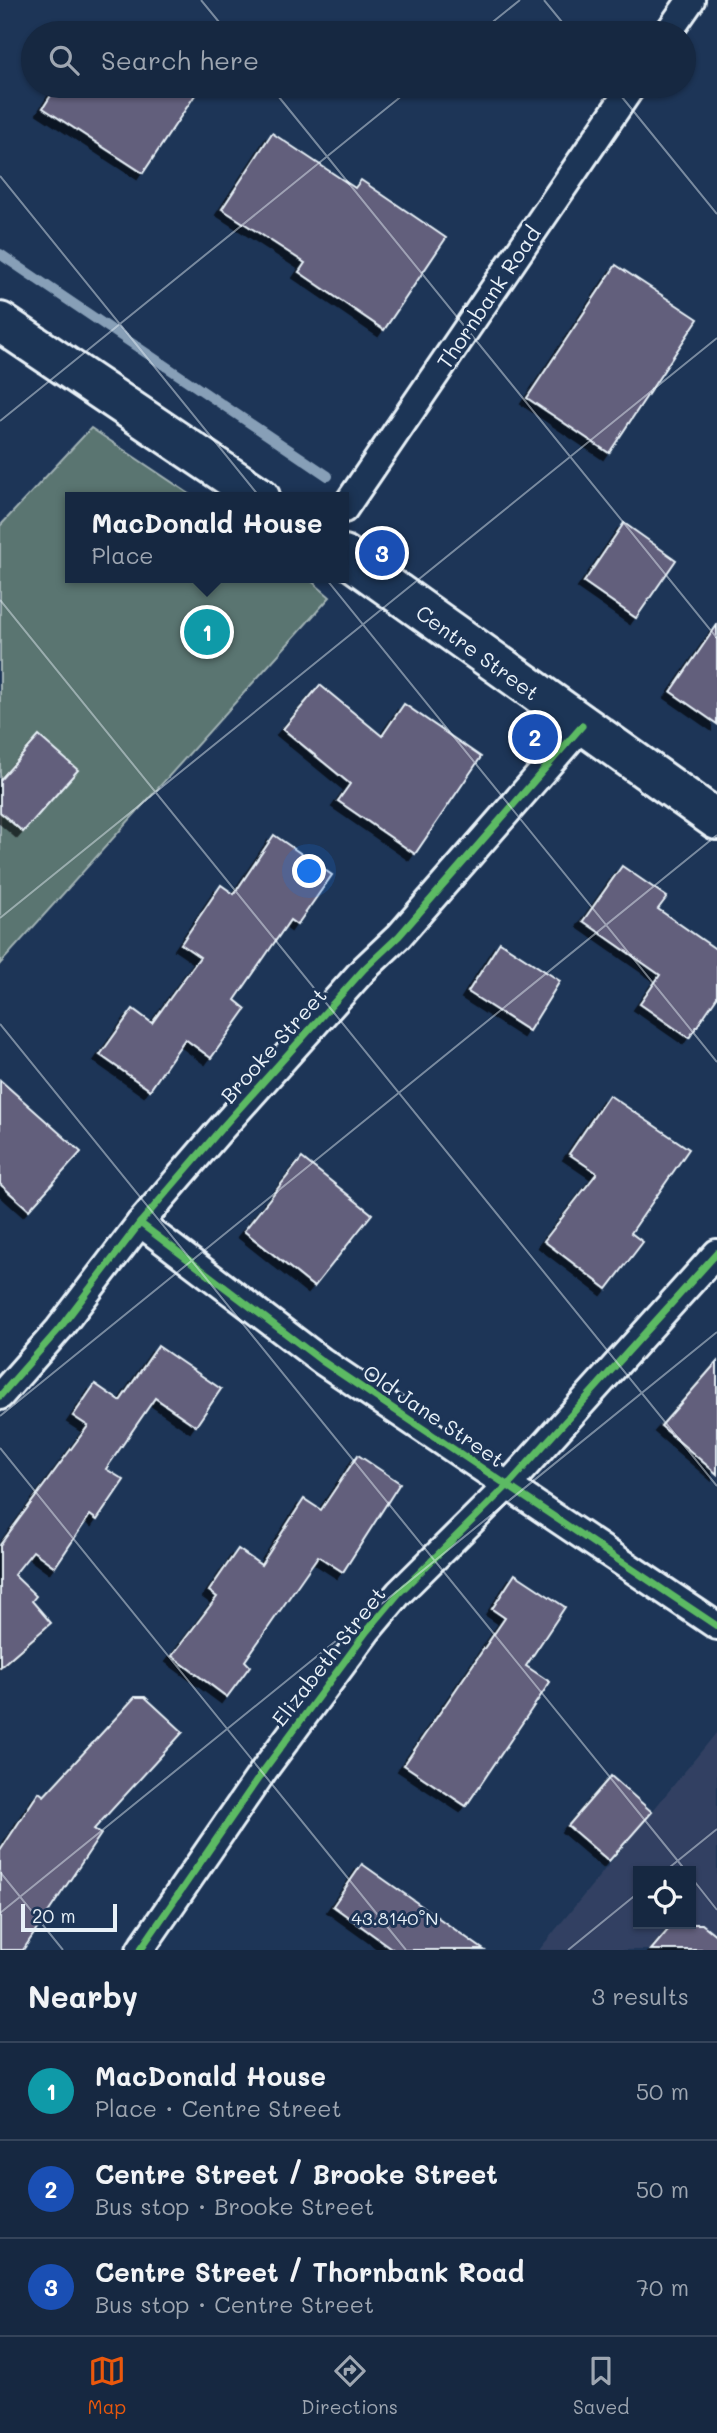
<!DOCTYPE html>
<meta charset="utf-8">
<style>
body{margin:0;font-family:Mali,sans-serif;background:#1f3048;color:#f1f3f6}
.controls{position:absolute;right:21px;bottom:21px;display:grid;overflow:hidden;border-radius:0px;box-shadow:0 2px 5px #0004}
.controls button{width:63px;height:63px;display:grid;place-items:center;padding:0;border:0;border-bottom:2px solid #35445a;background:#162841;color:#f1f3f6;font:35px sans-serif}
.scale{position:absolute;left:21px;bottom:18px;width:96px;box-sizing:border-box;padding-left:7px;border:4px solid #e8f1f8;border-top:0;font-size:19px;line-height:24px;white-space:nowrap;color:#e8f1f8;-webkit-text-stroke:5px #1d3557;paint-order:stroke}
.you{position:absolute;left:310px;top:872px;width:24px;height:24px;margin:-18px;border:5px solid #fff;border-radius:50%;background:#1a73e8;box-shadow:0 0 0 10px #1a73e833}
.badge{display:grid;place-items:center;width:46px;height:46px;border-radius:50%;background:#ea580c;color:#fff;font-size:23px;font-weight:700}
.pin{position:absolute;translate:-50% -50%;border:4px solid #fff;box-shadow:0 2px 7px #0006}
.popup{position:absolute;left:65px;top:492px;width:284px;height:91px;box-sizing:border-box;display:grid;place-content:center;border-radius:0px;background:#162841;filter:drop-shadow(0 2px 5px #0005);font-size:23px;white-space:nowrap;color:#9ea6b1}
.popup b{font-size:26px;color:#f1f3f6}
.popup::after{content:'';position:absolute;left:50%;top:100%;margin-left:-14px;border:14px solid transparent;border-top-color:#162841}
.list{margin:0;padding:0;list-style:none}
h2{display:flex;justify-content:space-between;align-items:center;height:91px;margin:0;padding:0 28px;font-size:30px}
h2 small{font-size:23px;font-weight:400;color:#9ea6b1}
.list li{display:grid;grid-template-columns:46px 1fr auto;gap:21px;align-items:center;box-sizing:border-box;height:98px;padding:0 28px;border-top:2px solid #35445a}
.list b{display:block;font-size:26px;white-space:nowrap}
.list p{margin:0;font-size:23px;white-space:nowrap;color:#9ea6b1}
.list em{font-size:23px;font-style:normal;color:#9ea6b1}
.icon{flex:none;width:38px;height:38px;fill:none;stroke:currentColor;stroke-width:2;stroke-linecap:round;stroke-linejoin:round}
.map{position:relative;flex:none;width:717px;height:1950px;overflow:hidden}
.search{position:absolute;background:#162841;box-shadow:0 2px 5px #0004;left:21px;right:21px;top:21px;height:77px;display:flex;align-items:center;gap:18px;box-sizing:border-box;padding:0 24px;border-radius:38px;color:#9ea6b1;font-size:26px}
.sheet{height:385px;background:#162841}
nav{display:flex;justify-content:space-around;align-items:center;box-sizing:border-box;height:98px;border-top:2px solid #35445a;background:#162841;font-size:19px;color:#9ea6b1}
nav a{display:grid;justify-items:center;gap:4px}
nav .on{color:#ea580c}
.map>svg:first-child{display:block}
.built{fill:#324162;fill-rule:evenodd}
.green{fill:#5a7471;stroke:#a1b2b4;stroke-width:2}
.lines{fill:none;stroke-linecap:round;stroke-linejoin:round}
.stream{stroke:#879fb7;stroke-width:10}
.building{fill:#625e7b;stroke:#e8f1f8;stroke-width:2;filter:url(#shadow)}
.minor-casing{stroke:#e8f1f8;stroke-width:32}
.secondary-casing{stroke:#e8f1f8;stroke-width:44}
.minor{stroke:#1d3557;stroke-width:26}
.secondary{stroke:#1d3557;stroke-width:38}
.cycleway-casing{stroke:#1d3557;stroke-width:11}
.cycleway{stroke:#5cba63;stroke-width:7}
.ticks{fill:none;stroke:#e8f1f8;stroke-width:2;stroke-opacity:0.45}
.labels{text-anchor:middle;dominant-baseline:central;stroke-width:6;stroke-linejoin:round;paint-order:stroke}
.street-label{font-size:21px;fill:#e8f1f8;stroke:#1d3557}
.ticks-label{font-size:18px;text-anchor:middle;fill:#e8f1f8;stroke:#1d3557;stroke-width:6;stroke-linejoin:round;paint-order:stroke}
</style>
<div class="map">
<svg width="717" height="1950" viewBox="0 0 717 1950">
<defs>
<filter id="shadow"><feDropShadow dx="-6" dy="6" stdDeviation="0" flood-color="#0009"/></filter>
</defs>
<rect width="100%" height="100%" fill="#1d3557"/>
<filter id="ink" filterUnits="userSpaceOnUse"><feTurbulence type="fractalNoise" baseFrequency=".0143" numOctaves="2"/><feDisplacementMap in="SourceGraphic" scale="14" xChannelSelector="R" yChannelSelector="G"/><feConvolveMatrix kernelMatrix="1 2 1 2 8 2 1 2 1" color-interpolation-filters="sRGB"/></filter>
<g filter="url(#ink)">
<path class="built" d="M717 1732V1950H539ZM638 1871H691V1924H638Z"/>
<polygon class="green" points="91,428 194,497 71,497 71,578 308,578 330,597 0,964 0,526"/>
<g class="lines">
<polyline class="stream" points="0,254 328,476"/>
</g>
<g class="building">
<polygon points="57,86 201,86 143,173 43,108"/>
<polygon points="272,133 355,188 361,180 446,238 384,330 299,272 305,263 222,209"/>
<polygon points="616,265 698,319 609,453 527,398"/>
<polygon points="624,523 676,560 636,618 584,582"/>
<polygon points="717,625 717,724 671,692"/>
<polygon points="320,685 382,736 404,704 481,757 415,854 338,801 350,784 283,729"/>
<polygon points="39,736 78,770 23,832 0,812 0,780"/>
<polygon points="274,835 332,875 297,925 290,920 235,1000 246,1009 211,1058 185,1039 150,1090 100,1055 133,1009 152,1023 200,957 181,944 221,885 234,894"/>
<polygon points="622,866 667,897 658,909 717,950 717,997 689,1038 640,1004 660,975 583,921"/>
<polygon points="500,942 560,981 529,1031 468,992"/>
<polygon points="0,1080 81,1152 29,1210 0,1184"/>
<polygon points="609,1095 689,1149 631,1233 643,1242 607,1289 544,1241 597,1173 569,1154"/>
<polygon points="302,1158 372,1214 314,1287 244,1231"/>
<polygon points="158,1346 221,1389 196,1426 155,1398 106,1469 124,1480 97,1520 90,1515 55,1567 33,1551 14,1575 36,1596 32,1601 51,1623 0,1667 0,1545 88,1426 73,1416 95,1384 120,1401"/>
<polygon points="717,1362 717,1474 661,1426"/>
<polygon points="358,1455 400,1483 343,1572 318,1556 245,1661 250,1666 227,1697 172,1656 217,1597 209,1591 238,1549 261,1565 304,1499 321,1510"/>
<polygon points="515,1574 565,1607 526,1666 550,1682 466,1806 404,1765 505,1618 492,1609"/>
<polygon points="135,1697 145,1697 183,1732 94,1829 101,1834 23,1950 0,1950 0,1851 39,1792 44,1796"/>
<polygon points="611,1776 652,1812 609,1861 568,1826"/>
<polygon points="362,1864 484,1950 394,1950 333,1906"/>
<polygon points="673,1924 702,1924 717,1936 717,1950 651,1950"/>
</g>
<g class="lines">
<g class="minor-casing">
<g id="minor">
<polyline points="668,33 691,0"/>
<polyline points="344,509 632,86"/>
<polyline points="140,1223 322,1361 717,1626"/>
<polyline points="0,1396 59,1329 140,1223 220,1130 364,969 399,936 582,726"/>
<polyline points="140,1950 264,1770 367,1631 399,1593 508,1485 717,1253"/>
</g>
</g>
<g class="secondary-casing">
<g id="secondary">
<polyline points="0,322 260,497"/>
<polyline points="344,555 717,820"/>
</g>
</g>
<use href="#minor" class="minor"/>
<use href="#secondary" class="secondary"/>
<g class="cycleway-casing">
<g id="cycleway">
<polyline points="140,1223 322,1361 717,1626"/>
<polyline points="0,1396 59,1329 140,1223 220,1130 364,969 399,936 582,726"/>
<polyline points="140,1950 264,1770 367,1631 399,1593 508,1485 717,1253"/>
</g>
</g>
<use href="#cycleway" class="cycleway"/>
</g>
</g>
<path class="ticks" d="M201 0 228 33M544 0 571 33M479 33 520 0M270 86 717 638M613 86 717 214M0 176 717 1062M0 421 414 86M0 600 717 1486M0 918 717 338M0 1024 686 1871M0 1416 717 835M0 1448 406 1950M665 1871 717 1829M0 1872 63 1950M691 1877 717 1910M0 1913 717 1332M568 1950 638 1893"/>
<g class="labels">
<g class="street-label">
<text transform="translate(488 297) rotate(-56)">Thornbank Road</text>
<text transform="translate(478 652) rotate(36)">Centre Street</text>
<text transform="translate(273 1045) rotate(-48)">Brooke Street</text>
<text transform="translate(434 1415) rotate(34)">Old Jane Street</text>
<text transform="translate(328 1656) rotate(-52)">Elizabeth Street</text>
</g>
</g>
<g class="ticks-label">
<text x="395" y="1925">43.8140°N</text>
</g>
</svg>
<div class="controls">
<button><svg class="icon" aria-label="locate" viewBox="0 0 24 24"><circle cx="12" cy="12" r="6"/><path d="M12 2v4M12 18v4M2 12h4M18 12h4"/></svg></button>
</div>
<div class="scale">20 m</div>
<div class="you"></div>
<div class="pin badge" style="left:207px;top:632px;background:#0f9aa8">1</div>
<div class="popup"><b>MacDonald House</b>Place</div>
<div class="pin badge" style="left:535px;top:737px;background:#1a4fb4">2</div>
<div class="pin badge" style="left:382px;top:553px;background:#1a4fb4">3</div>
<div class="search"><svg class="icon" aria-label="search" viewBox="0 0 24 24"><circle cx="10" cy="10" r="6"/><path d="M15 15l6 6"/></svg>Search here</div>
</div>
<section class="sheet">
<h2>Nearby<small>3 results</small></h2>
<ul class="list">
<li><span class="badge" style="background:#0f9aa8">1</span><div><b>MacDonald House</b><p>Place · Centre Street</p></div><em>50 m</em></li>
<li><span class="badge" style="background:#1a4fb4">2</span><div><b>Centre Street / Brooke Street</b><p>Bus stop · Brooke Street</p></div><em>50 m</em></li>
<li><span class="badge" style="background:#1a4fb4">3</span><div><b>Centre Street / Thornbank Road</b><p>Bus stop · Centre Street</p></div><em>70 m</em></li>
</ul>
</section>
<nav>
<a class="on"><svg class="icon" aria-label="map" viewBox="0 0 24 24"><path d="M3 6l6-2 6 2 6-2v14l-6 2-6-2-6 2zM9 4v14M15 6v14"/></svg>Map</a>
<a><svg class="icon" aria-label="directions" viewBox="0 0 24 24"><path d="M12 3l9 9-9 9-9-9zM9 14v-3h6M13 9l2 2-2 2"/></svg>Directions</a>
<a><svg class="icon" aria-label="saved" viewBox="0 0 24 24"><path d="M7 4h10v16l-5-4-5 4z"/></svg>Saved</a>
</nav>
